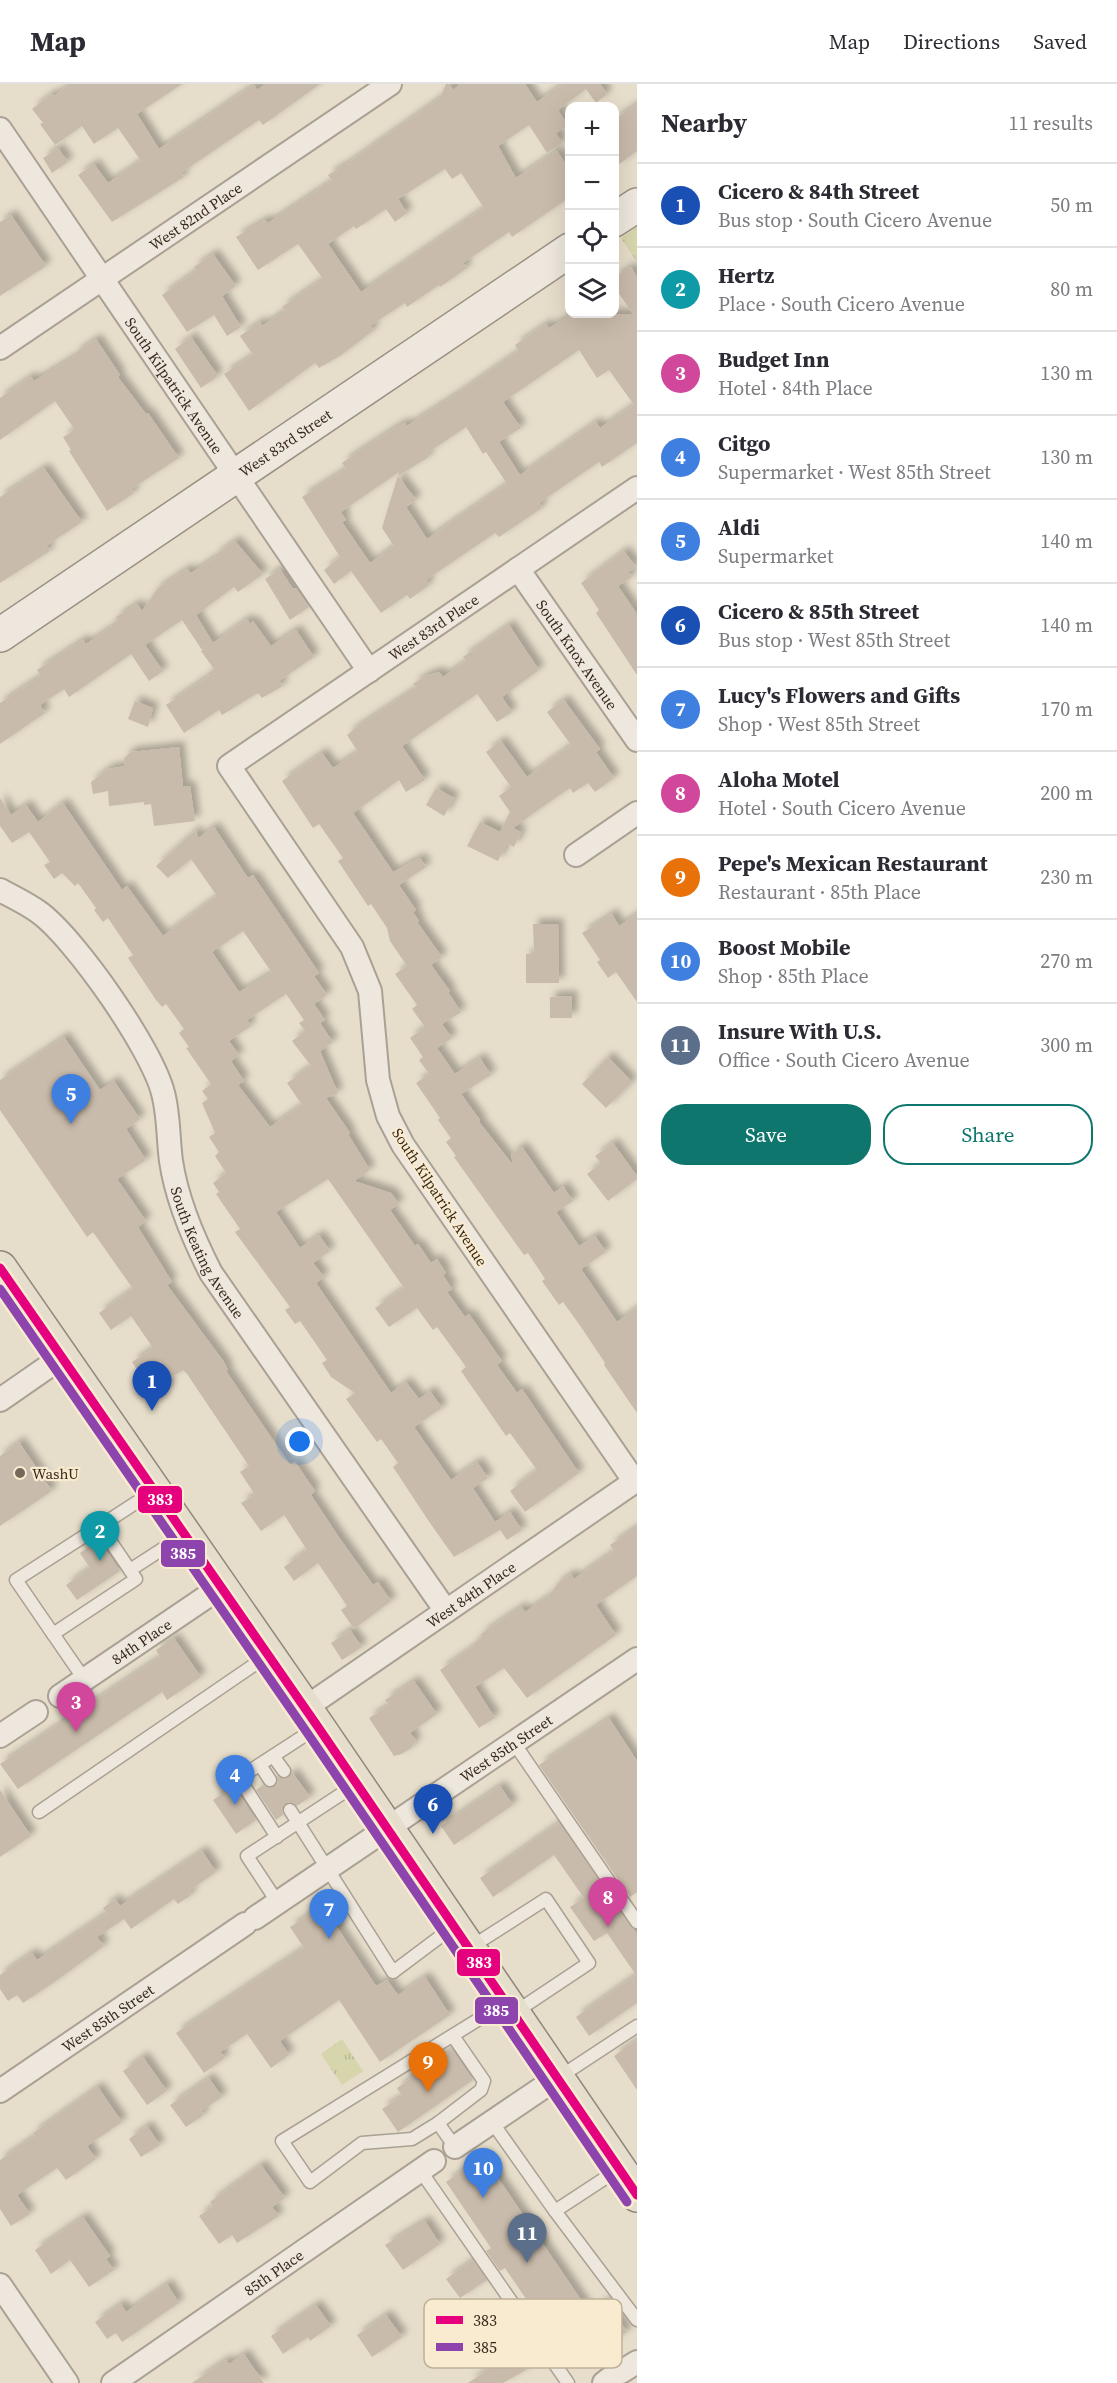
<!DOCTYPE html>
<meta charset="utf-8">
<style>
body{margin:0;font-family:"Source Serif 4",serif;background:#f7f7f7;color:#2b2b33}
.controls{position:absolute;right:18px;top:18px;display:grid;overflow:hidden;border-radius:12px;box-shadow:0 6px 24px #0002}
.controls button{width:54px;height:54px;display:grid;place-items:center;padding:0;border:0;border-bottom:2px solid #e1e1e2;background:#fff;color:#2b2b33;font:30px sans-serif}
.you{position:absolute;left:300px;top:1358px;width:21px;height:21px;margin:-15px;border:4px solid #fff;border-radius:50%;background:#1a73e8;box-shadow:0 0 0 9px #1a73e833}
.badge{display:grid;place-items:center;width:39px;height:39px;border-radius:50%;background:#0f766e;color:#fff;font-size:20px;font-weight:700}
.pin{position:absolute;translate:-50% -50px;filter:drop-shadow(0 2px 3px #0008)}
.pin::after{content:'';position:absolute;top:32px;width:21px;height:18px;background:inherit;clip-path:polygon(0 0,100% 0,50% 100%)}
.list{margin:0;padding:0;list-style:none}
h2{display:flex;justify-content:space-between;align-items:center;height:78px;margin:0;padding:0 24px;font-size:26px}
h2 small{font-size:20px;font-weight:400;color:#7c7c81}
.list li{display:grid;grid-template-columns:39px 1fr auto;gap:18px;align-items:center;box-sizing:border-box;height:84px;padding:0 24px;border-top:2px solid #e1e1e2}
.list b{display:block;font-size:22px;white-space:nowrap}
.list p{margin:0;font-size:20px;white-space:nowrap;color:#7c7c81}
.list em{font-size:20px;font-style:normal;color:#7c7c81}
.actions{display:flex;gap:12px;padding:18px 24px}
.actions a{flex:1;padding:14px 0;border:2px solid #0f766e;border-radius:24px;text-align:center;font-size:21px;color:#0f766e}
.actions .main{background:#0f766e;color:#fff}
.icon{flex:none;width:33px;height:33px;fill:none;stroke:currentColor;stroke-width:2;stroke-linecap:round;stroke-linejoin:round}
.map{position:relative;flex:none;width:637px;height:2299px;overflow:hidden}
header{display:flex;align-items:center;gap:36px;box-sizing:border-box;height:84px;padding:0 30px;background:#fff;border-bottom:2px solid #e1e1e2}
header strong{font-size:28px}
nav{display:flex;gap:33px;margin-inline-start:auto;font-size:21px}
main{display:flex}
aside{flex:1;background:#fff}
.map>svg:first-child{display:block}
.grass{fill:url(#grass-tufts)}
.building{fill:#c9bbab;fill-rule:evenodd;filter:url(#shadow)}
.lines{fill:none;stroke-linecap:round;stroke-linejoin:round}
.lane-casing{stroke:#aaa194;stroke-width:15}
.street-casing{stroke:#aaa194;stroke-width:26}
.secondary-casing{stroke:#9a9184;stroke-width:36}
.primary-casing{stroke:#90877b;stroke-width:36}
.lane{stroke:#ede7dd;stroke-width:12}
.street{stroke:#ede7dd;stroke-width:22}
.secondary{stroke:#ede7dd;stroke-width:33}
.primary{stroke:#e5decd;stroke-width:33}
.bus-1-casing{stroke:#f8ebcf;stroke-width:14}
.bus-2-casing{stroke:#f8ebcf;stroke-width:14}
.bus-1{stroke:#e5007d;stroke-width:9}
.bus-2{stroke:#8e44ad;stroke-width:9}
.poi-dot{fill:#766859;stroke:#f8ebcf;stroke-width:2}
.labels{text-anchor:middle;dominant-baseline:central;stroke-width:4.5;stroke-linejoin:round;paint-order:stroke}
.street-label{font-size:15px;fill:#39291c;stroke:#f8ebcf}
.poi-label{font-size:15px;fill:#39291c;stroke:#f8ebcf;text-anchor:start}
.key{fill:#f8ebcf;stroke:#bfb199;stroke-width:1.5}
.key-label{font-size:16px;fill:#39291c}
.line-badge{stroke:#f8ebcf;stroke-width:2}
.badge-label{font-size:16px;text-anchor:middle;font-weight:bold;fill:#fff}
</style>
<header>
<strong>Map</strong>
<nav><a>Map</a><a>Directions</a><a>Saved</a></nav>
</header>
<main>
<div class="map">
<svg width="637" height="2299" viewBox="0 0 637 2299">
<defs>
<pattern id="grass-tufts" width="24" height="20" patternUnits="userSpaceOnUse" patternTransform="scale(1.5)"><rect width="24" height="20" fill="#d6d5ab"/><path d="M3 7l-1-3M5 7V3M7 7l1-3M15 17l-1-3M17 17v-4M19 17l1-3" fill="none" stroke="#b8b793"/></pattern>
<filter id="shadow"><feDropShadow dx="5.5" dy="-5.5" stdDeviation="3" flood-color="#0004"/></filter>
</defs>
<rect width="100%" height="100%" fill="#e6ddca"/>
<g class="grass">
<polygon points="637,143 637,178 621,154"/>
<polygon points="342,1955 363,1987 342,2001 321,1970"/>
</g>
<g class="building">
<polygon points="70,0 182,0 137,30 159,65 254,1 257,6 266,0 320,0 263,41 259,36 181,89 184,93 112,138 78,91 94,80 108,99 141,77 118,44 94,60 82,42 55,61 40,40 43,39 32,25 52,10 54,12"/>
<path d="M446 0H449L453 6 461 0H525L537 18 563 0H600L607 10 596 19 586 5 558 26 568 42 556 49 562 59 547 69 529 41 498 62 516 94 557 67 570 86V113L512 153 509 148 463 179 467 184 453 194 440 203 439 201 407 223 405 219 370 242 374 246 340 272 319 284 315 279 249 327 224 290 253 271 240 252 260 238 262 242 285 227 282 223 323 195 298 160 258 186 236 153 265 136 268 139 332 97 328 91 348 79 440 14ZM445 85 452 95 461 89 484 124 361 208 328 160 354 142 356 145 386 125 395 138 407 129 398 115Z"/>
<polygon points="637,20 637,67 615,83 615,35"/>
<polygon points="58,64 68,78 52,89 43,74"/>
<polygon points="11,131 46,182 0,212 0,138"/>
<polygon points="213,170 236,202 222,212 241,243 227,252 214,231 187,248 162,211 196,187 194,183"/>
<path d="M631 183 637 193V359L602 383 599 378 539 419 542 424 499 453 495 449 426 496 429 501 410 515 407 511 381 529 351 487 334 500 324 486 340 473 302 413 346 385 342 379 355 370 395 344 405 339 407 342 454 312 519 267 515 261 546 240 549 244 573 230H633L615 204V193ZM579 266 597 294 609 286 634 321 600 344 596 338 520 391 499 358 521 344 503 318ZM466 343 483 370 486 368 507 400 427 455 406 423 416 416 398 392 429 373 426 370ZM399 388 382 444 394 462 370 479 342 438 346 436 341 428Z"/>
<polygon points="191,253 218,292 201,304 175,265"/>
<polygon points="96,255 120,291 118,293 146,330 148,329 179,374 131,405 134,409 107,427 69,367 71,366 63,353 75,346 55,317 0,356 0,314 23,298 31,293 34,297 77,271 75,269"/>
<polygon points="44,384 82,438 46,462 50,467 0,499 0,413"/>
<polygon points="235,457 263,490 238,508 234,503 196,531 213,559 247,535 250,540 253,537 271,562 296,546 314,573 279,597 283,602 262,614 258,609 222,631 219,626 184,649 166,621 209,592 207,590 214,585 201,567 212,559 202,566 182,536 145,561 163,587 149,597 131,570 69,613 64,605 40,621 45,629 0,660 0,619 41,592 37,586 83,556 86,560 112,543 110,541 118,536 116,533 137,520 142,527 158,504 187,485 191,489 216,473 215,471"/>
<polygon points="624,467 636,483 628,488 632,493 618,502 637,530 637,591 596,529 599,526 581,499"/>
<polygon points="280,485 293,505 296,504 309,523 290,536 265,495"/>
<polygon points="509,541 539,586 502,613 512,628 497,638 477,610 402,662 425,696 406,708 399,696 353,729 393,788 420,774 426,783 399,801 416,826 413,828 419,837 417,838 442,873 431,881 450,907 448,908 461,928 442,940 452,954 437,964 455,990 480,974 491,991 461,1010 480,1036 479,1038 513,1081 511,1070 522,1063 554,1109 563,1102 573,1117 556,1128 579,1162 595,1152 606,1168 581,1185 617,1238 637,1224 637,1329 604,1281 605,1279 581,1243 563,1218 559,1221 542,1197 545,1195 528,1169 524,1171 454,1073 456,1072 446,1058 451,1054 438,1036 440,1034 416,999 429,990 419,976 423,973 410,954 425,943 412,925 417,921 395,890 407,882 390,857 387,844 371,820 368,822 338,777 343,774 319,740 313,744 282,697 322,669 333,684 358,668 347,651 354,645 416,604 413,600 425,592 439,588 443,593 466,577 463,573"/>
<polygon points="564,616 600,665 596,668 614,694 595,708 588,699 573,709 570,704 538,726 513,744 521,748 514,763 507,759 498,777 467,762 480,738 500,748 510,728 499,712 511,703 486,668 501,657 527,693 571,661 547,628"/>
<polygon points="135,617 153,624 148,643 128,635"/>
<polygon points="179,663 183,703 190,702 195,737 154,742 151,720 144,721 144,718 109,722 108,707 93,710 91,698 108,685 125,682 124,674 131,668"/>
<polygon points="436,704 454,714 444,732 426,721"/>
<path d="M0 714 11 731 26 721 38 738 63 719 122 806 127 802 163 852 217 812 191 775 168 794 156 782 196 746 198 754 214 743 248 794 253 791 319 889 314 892 327 911 314 920 325 936 320 939 333 958 320 967 337 1007V1010L326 1014 350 1049 348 1050 370 1086 354 1097 391 1109 399 1120 390 1126 415 1162 418 1160 431 1179 437 1175 446 1189 443 1191 452 1205 447 1208 465 1233 469 1230 502 1277 497 1281 517 1309 522 1305 579 1389 525 1428 510 1407 537 1386 510 1349 506 1352 461 1287 466 1283 437 1243 433 1246 417 1224 389 1243 375 1224 404 1204 328 1095 276 1128 300 1164 319 1151 330 1167 313 1179 324 1193 316 1199 391 1309 406 1298 419 1315 430 1307 442 1324 414 1343 451 1396 477 1378 488 1394 473 1404 495 1438 510 1428 522 1446 507 1456 500 1446 454 1473 430 1439 393 1383 398 1379 381 1355 377 1358 346 1315 355 1309 331 1293 322 1279 327 1276 300 1237 295 1240 285 1226 290 1223 235 1148 240 1145 216 1110 219 1108 213 1099 226 1089 215 1072 219 1068 209 1053 215 1049 202 1019 208 1015 202 1007 211 1000 186 964 189 963 179 949 184 945 166 920 162 923 156 916 128 874 133 871 108 834 103 838 94 826 96 824 78 799 75 802 62 789 54 795 44 781 50 778 29 748 12 759 0 742ZM243 847 272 889 239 908 212 868ZM286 910 304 936 299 939 305 947 292 957 311 982 287 999 302 1021 270 1043 238 1001 244 997 231 977 239 971 229 957 251 942 247 936Z"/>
<polygon points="612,830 619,842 637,830 637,918 616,888 608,894 597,878 600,876 582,849"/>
<polygon points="533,840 558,840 559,899 526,899 526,870 534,870"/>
<polygon points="572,912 572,934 550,934 550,913"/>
<polygon points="64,953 100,1006 114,997 140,1035 126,1045 146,1076 117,1095 146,1137 138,1143 172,1198 167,1201 224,1278 228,1286 226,1287 290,1381 295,1378 315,1407 311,1411 338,1452 373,1501 378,1498 391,1517 354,1545 341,1526 347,1522 318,1479 294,1497 284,1483 307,1466 284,1431 261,1447 241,1419 255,1411 240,1388 249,1382 187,1290 183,1286 166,1297 170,1303 153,1316 142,1302 146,1299 132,1278 153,1264 131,1232 111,1246 99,1229 133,1205 93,1148 87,1153 0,1026 0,996"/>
<polygon points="608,973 632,998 606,1024 582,1000"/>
<polygon points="613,1059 637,1092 637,1095 608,1117 587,1090 601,1079 595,1072"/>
<polygon points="19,1358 52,1407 0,1442 0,1372"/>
<polygon points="637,1443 637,1492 596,1521 616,1551 527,1614 504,1584 475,1603 495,1634 479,1644 440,1586 474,1562 473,1560 482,1553 481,1550 521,1523 525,1528 548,1513 558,1499 571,1490 574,1495 614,1467 610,1461"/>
<polygon points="99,1456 120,1487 77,1516 66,1501 90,1484 80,1469"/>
<polygon points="350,1546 362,1563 342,1576 331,1559"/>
<polygon points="174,1554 201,1593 167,1616 162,1608 18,1705 0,1680 160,1573 156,1566"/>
<polygon points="414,1597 437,1630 410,1649 416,1656 411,1664 402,1670 394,1672 369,1634 389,1621 385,1616"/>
<polygon points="609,1634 637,1677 637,1808 630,1813 539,1681"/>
<polygon points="292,1688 310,1713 297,1722 290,1718 285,1719 282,1726 283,1731 276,1736 256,1706 263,1701 267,1704 274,1703 278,1699 277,1692 285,1695 289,1693"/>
<polygon points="234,1702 256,1736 236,1750 213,1716"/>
<polygon points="500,1702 513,1721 454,1761 441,1742"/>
<polygon points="0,1706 31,1752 0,1773"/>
<polygon points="559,1739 637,1850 637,1919 589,1952 576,1933 636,1891 607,1849 594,1857 570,1823 584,1814 554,1771 493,1813 480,1794"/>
<polygon points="202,1767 216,1788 189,1807 191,1811 178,1820 174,1815 131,1845 124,1835 97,1853 104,1862 53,1899 23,1919 17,1911 8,1917 0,1905 0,1891 32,1869 37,1876 107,1829 103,1824 115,1815 120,1822"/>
<polygon points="323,1822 376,1902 387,1896 398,1911 425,1893 450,1931 380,1978 339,1916 280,1957 289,1971 271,1984 247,1950 220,1968 225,1974 204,1989 176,1949 304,1864 290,1843"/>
<polygon points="637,1956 637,2006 614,1972"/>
<polygon points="452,1965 473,1996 398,2048 382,2025 402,2012 397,2004"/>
<polygon points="143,1973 167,2007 147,2021 123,1987"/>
<polygon points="209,1994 222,2013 201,2027 204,2031 186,2043 170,2021"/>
<polygon points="98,2003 122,2038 87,2062 96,2075 66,2096 57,2084 17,2111 30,2130 11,2142 0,2125 0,2076 35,2052 33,2049"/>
<polygon points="147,2042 160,2061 141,2073 129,2055"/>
<polygon points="483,2072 590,2229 606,2217 627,2248 588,2274 569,2246 554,2256 505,2184 500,2187 486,2167 491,2164 446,2098"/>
<polygon points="261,2081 285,2114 272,2123 279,2132 237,2159 232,2151 219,2160 199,2132 213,2122 210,2118"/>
<polygon points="83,2133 110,2172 106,2175 114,2186 89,2203 70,2176 51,2190 35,2166"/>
<polygon points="425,2137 440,2160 403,2186 385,2161"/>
<polygon points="473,2176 487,2196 460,2214 446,2195"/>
<polygon points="167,2200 179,2219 122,2258 116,2249 107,2255 95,2238 121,2220 126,2228"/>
<polygon points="316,2221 331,2242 310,2257 308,2253 283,2270 271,2252"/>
<polygon points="386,2231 402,2253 372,2273 357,2251"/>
<polygon points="514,2268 526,2286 503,2299 468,2299"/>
<polygon points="244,2270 264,2299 192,2299 226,2276 229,2280"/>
</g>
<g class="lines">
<g class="lane-casing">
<g id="lane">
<polygon points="100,1442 136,1495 53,1550 16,1496"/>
<polyline points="100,1442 154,1407"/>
<polyline points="130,1486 184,1451"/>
<polyline points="53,1550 84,1595"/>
<polyline points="514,1659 637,1838"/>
<polyline points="273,1672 284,1687"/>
<polyline points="260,1681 270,1696"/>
<polyline points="290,1726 393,1888 453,1843"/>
<polyline points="39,1728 267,1572"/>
<polyline points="277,1753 239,1694 316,1644"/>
<polyline points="278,1819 247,1772 355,1701"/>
<polyline points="471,1863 546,1815 589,1879 514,1929"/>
<polyline points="558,1994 637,1942"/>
<polyline points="492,2038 555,2127 637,2236"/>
<polyline points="438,2039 481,2006 484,1997 453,1952"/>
<polyline points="455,2063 438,2039 412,2055 362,2059 310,2098 282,2057 505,1919"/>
<polyline points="420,2086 568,2299"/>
<polyline points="555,2127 619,2085"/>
</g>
</g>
<g class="street-casing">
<g id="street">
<path id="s1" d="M0 45 369 587"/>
<path id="s2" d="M0 264 390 0"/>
<path id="s3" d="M518 485 637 656"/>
<polyline points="576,771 637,729"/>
<path id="s4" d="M0 806C13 813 28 820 40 829 76 856 152 965 163 1009 169 1031 168 1055 171 1077 177 1117 193 1154 211 1189L446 1527"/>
<polyline points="0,1316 62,1273"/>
<path id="s5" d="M635 1398 403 1061 388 1032 378 996 370 907 352 863 229 682 637 404"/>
<path id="s6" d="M60 1612 221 1503"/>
<path id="s7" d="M305 1624 637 1396"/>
<polyline points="0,1652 36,1628"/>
<path id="s8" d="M255 1834 637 1575"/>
<path id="s9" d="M0 2007 245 1840"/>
<polyline points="455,2063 557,1994"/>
<polyline points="0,2201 67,2299"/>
<polyline points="621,2288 637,2278"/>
<path id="s10" d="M113 2299 434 2077"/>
<polyline points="604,2299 609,2295"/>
</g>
</g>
<g class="secondary-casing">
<g id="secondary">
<polyline points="614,136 637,121"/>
<path id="s11" d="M0 551 570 166"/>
</g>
</g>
<g class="primary-casing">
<polyline id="primary" points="0,1184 318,1643 637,2111"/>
</g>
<use href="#lane" class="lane"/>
<use href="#street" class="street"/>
<use href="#secondary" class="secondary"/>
<use href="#primary" class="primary"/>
<g class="bus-1-casing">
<polyline id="bus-1" points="0,1184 318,1643 637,2111"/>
</g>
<g class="bus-2-casing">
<polyline id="bus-2" points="0,1205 308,1650 627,2118"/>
</g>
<use href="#bus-1" class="bus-1"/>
<use href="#bus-2" class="bus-2"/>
</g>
<circle class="poi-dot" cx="20" cy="1389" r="6"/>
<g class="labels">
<g class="street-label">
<text stroke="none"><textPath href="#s2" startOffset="236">West 82nd Place</textPath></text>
<text stroke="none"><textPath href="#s1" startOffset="310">South Kilpatrick Avenue</textPath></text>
<text stroke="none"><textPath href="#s11" startOffset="344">West 83rd Street</textPath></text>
<text stroke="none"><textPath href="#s5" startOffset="1082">West 83rd Place</textPath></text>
<text stroke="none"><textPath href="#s3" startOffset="104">South Knox Avenue</textPath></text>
<text transform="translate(440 1113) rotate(57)">South Kilpatrick Avenue</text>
<text stroke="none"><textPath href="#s4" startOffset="434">South Keating Avenue</textPath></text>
<text stroke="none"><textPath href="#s7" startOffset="201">West 84th Place</textPath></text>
<text stroke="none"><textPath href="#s6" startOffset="98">84th Place</textPath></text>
<text stroke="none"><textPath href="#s8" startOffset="303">West 85th Street</textPath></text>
<text stroke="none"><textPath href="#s9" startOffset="130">West 85th Street</textPath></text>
<text stroke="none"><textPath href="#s10" startOffset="195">85th Place</textPath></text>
</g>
<g class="poi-label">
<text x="32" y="1389">WashU</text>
</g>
</g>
<rect x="424" y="2215" width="198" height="69" rx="9" class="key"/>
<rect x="436" y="2232" width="27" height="8" fill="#e5007d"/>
<rect x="436" y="2259" width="27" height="8" fill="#8e44ad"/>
<g class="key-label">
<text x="473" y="2242">383</text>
<text x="473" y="2269">385</text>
</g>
<g class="line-badge">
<rect x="137" y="1401" width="46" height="29" rx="6" fill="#e5007d"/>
<rect x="160" y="1455" width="46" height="29" rx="6" fill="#8e44ad"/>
<rect x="456" y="1864" width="45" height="29" rx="6" fill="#e5007d"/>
<rect x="474" y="1912" width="45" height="29" rx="6" fill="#8e44ad"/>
</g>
<g class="badge-label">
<text x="160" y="1421">383</text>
<text x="183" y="1475">385</text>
<text x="479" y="1884">383</text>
<text x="496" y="1932">385</text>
</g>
</svg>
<div class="controls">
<button>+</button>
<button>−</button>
<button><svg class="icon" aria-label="locate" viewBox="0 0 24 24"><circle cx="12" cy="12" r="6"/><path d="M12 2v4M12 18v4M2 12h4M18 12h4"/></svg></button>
<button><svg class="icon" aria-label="layers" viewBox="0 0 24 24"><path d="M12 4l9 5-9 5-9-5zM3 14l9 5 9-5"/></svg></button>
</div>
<div class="you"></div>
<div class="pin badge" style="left:152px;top:1327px;background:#1a4fb4">1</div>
<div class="pin badge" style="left:100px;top:1477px;background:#0f9aa8">2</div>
<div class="pin badge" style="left:76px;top:1648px;background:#d1479c">3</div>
<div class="pin badge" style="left:235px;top:1721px;background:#3f7fe0">4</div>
<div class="pin badge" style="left:71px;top:1040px;background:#3f7fe0">5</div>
<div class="pin badge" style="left:433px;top:1750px;background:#1a4fb4">6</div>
<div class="pin badge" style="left:329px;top:1855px;background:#3f7fe0">7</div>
<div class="pin badge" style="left:608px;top:1843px;background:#d1479c">8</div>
<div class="pin badge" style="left:428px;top:2008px;background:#e8710a">9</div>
<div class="pin badge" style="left:483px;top:2114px;background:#3f7fe0">10</div>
<div class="pin badge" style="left:527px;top:2179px;background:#5c6f8a">11</div>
</div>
<aside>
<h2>Nearby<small>11 results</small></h2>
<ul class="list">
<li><span class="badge" style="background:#1a4fb4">1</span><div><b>Cicero &amp; 84th Street</b><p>Bus stop · South Cicero Avenue</p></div><em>50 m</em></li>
<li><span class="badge" style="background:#0f9aa8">2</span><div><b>Hertz</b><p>Place · South Cicero Avenue</p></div><em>80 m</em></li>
<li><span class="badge" style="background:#d1479c">3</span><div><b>Budget Inn</b><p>Hotel · 84th Place</p></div><em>130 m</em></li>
<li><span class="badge" style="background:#3f7fe0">4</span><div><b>Citgo</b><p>Supermarket · West 85th Street</p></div><em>130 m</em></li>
<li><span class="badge" style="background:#3f7fe0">5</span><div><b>Aldi</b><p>Supermarket</p></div><em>140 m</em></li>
<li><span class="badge" style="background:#1a4fb4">6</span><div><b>Cicero &amp; 85th Street</b><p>Bus stop · West 85th Street</p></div><em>140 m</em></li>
<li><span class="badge" style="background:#3f7fe0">7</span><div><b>Lucy's Flowers and Gifts</b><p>Shop · West 85th Street</p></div><em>170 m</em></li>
<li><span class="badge" style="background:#d1479c">8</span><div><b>Aloha Motel</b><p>Hotel · South Cicero Avenue</p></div><em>200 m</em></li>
<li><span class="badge" style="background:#e8710a">9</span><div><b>Pepe's Mexican Restaurant</b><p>Restaurant · 85th Place</p></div><em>230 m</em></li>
<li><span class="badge" style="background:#3f7fe0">10</span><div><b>Boost Mobile</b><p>Shop · 85th Place</p></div><em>270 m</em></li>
<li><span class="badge" style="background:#5c6f8a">11</span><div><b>Insure With U.S.</b><p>Office · South Cicero Avenue</p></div><em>300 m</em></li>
</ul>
<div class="actions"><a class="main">Save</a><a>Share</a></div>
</aside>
</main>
